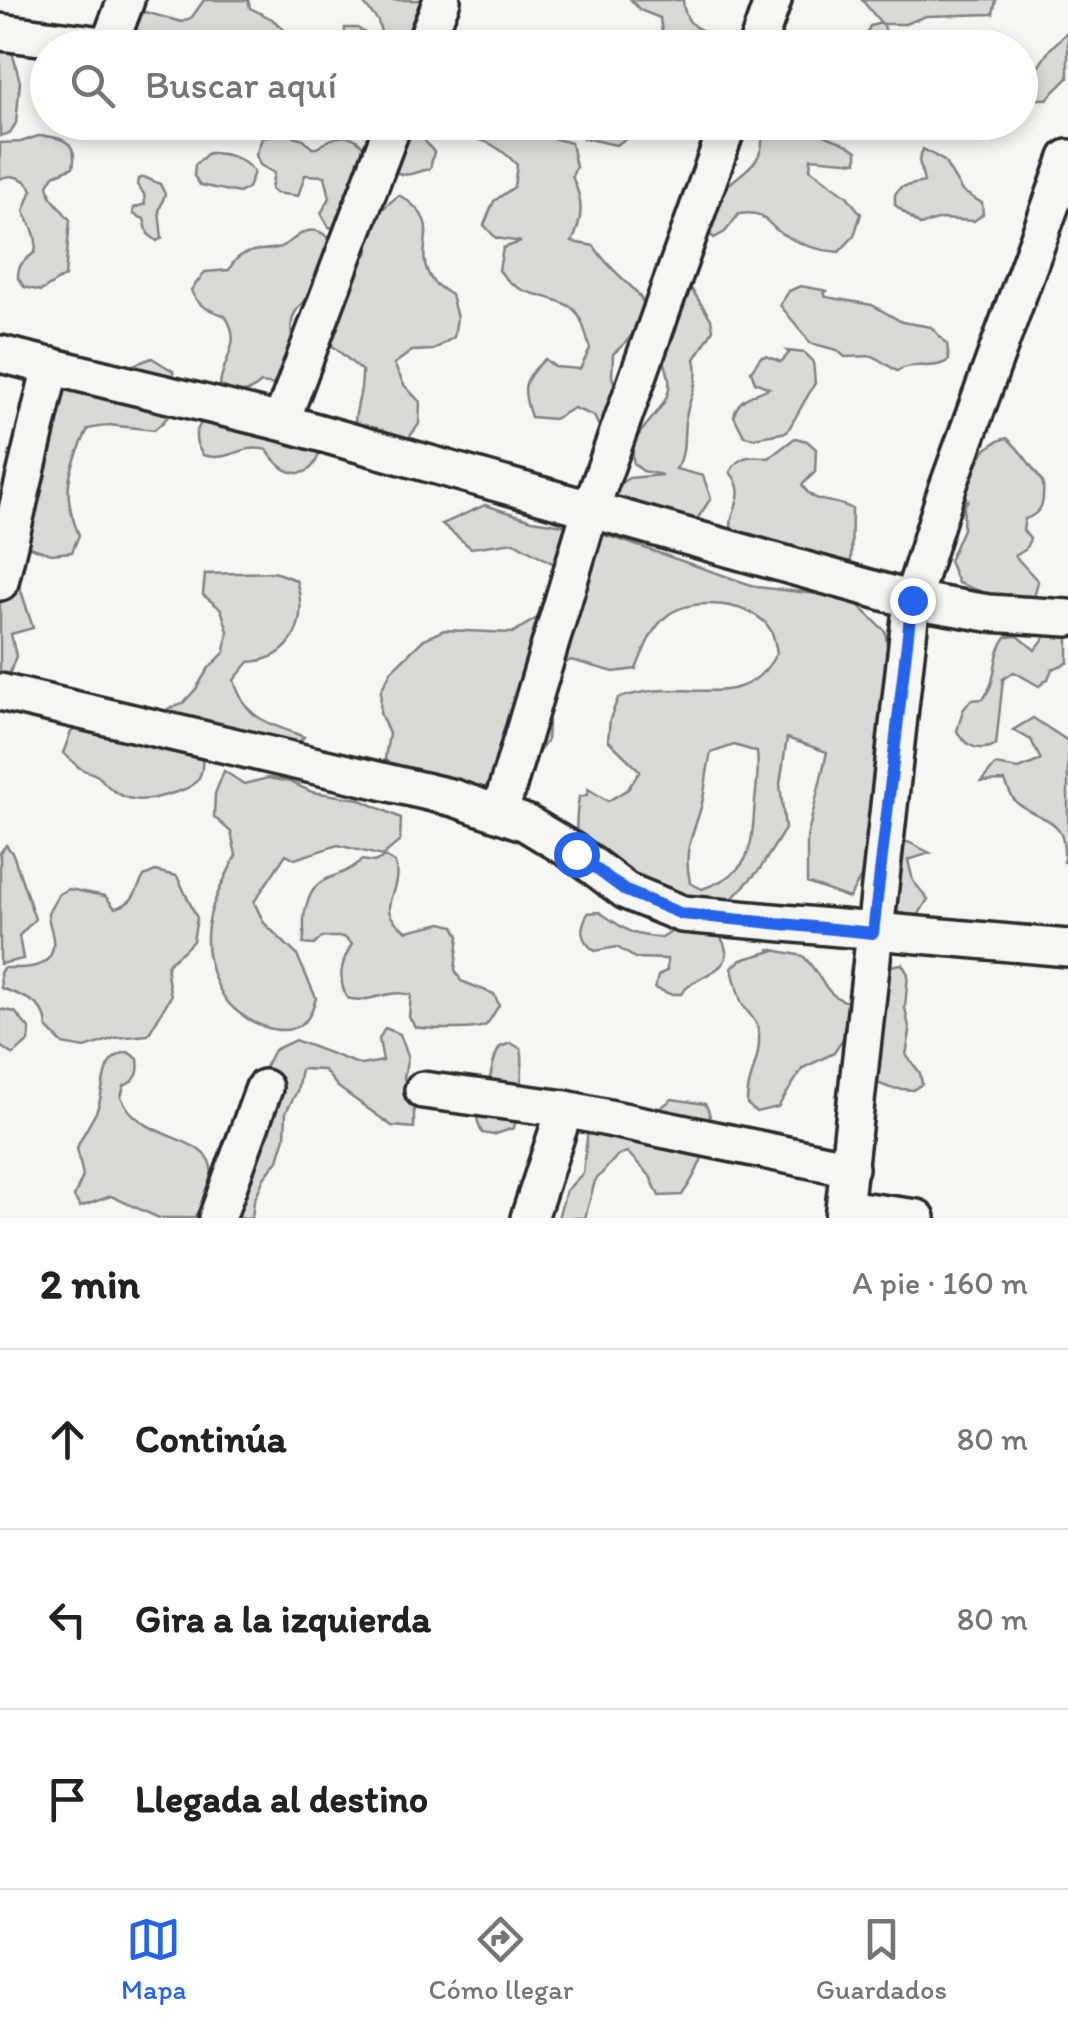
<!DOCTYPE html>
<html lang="es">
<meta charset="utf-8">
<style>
body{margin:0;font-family:Itim,sans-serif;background:#f6f6f6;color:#222}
.stop{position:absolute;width:30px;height:30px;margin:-22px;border:8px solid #2563eb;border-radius:50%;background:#fff}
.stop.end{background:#2563eb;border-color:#fff;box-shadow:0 2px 10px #0008}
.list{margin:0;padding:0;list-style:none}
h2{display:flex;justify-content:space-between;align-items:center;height:130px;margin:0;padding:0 40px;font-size:42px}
h2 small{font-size:32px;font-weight:400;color:#767676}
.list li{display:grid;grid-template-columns:65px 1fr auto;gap:30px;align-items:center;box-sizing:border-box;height:180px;padding:0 40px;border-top:2px solid #e0e0e0}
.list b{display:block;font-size:38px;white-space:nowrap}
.list em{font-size:32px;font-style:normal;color:#767676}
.icon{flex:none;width:55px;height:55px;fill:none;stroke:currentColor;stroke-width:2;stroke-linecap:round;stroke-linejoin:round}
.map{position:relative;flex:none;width:1068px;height:1218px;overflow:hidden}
.search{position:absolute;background:#fff;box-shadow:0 5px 15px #0003;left:30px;right:30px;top:30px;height:110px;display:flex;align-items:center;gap:25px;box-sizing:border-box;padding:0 35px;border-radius:55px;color:#767676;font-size:38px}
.sheet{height:670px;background:#fff}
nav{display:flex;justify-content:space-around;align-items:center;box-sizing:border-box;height:140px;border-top:2px solid #e0e0e0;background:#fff;font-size:28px;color:#767676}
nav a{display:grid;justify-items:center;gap:5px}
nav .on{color:#2563eb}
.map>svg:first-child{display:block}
.green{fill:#d9d9d5;stroke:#828280;stroke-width:2.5;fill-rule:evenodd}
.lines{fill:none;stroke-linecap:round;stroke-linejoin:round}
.minor-casing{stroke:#2b2b2b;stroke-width:42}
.minor{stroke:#f6f6f2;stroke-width:35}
.route{stroke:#2563eb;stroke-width:12}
</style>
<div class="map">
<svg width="1068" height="1218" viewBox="0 0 1068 1218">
<rect width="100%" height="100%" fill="#f6f6f2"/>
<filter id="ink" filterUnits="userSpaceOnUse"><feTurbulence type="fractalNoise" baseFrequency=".01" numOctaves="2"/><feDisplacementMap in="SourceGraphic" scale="20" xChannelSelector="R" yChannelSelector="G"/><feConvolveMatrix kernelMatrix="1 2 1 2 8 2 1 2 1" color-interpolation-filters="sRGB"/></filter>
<g filter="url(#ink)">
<g class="green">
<polygon points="204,0 248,0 250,8 272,19 298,42 297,48 163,47 133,34 127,24 133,15 145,12 182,22 192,17"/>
<polygon points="361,0 426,0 410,47 344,47 345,28 357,28 370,36 381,32 378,21"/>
<path d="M631 0H683C685 42 722 28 746 47H664L660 18 640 10Z"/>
<polygon points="862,0 996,0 993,14 926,16 905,24 883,24 892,47 860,48 870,26 881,23"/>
<polygon points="1068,31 1068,78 1047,99 1035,99 1031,78 1050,49"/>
<polygon points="0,45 13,55 20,82 16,123 10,133 0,136"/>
<path d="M449 123H522L524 130 571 143 576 167 572 176C583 201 584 217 572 242L594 246C623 294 680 296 613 354L612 377 621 399 603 435 594 416 574 408 554 419 531 417C521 388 522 380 545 359L555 367 580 369 590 349C586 335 582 313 569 306 543 291 519 299 499 270L503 248 521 242 496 238 484 225 494 201 514 187 517 165C500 147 486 139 460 135Z"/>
<polygon points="565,123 637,123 644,136 634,134 616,145 583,138 564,127"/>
<path d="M745 123H808C825 140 840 138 857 151V162L811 158 810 169 847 196 861 214 854 236 839 252C819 251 799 244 782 234 764 222 766 210 739 214L725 232 714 238 705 230C709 219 718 193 726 187 743 171 765 162 762 135Z"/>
<path d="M282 133 304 139 312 148H317C332 136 354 129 365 150L340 229 329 227 321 213 330 198 325 176 305 175 298 196 275 193 271 189 274 173 260 165 256 155 262 138Z"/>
<path d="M419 134 434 152 430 169C417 171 406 179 394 171L397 144Z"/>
<path d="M38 136C60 136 79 141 73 167L54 175 48 185 51 197 70 220 65 276 41 291 24 287 18 278C18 262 25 261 35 252 39 234 30 227 24 211L32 190C27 178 11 173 0 179V143L21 142Z"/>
<polygon points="923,149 944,161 962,191 982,203 983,214 974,221 941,219 920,225 895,205 895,194 901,187 924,182 919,160"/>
<path d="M208 153C227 153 242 157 254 172L248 188 239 193 200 185 194 176 195 165Z"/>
<polygon points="144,177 160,184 165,194 159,211 162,238 157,241 148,234 144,219 133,214 134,208 145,204 144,194 137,185 138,179"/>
<path d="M399 195C450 226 409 245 432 280 436 286 445 291 451 295L457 318 454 337 433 350 412 351 394 364 404 385 420 402 419 424 405 443 387 432 373 447 354 437C353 410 363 397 362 371L328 342 314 296C284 309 289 337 299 362L282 386 261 383C247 396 236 394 220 385 222 359 244 343 225 316 209 309 198 308 191 290L205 272 229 270C239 248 256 252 277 248 293 244 302 225 320 232 333 238 342 259 351 270L367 254 371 231 381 210Z"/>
<path d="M800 286 828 291 824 292 826 297 872 305 902 322 931 327 947 344 949 360C932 372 914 360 897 371L873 356 845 357 837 350 810 343C801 329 790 318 780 305L789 291Z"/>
<path d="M680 289 692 290 711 319 713 330 695 359C701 381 688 400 685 422 683 440 686 454 676 469L703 476 711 498 692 527 618 528 609 490 629 478 662 475 643 471 634 464C626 434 657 421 667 396 675 377 660 360 661 341 661 325 674 304 680 289Z"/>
<path d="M787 351 805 353 813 361 815 383 787 432 754 438 744 436 734 416C738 397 753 396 769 388L755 382 751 371 761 357 766 356 781 362 789 353Z"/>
<path d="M152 358 173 371C179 401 178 411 154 430L109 425 88 429C69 471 60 491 79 535L72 552 51 554 8 540 50 411 64 391Z"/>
<path d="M208 416 321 448C311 486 283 476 267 450 240 443 230 463 203 455 192 440 194 428 208 416Z"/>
<path d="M795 438 807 441 816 449 815 472 802 485C815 507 834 497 852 509L851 567 732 535C726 509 751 498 730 472 739 455 751 455 769 458Z"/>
<path d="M1007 438C1020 449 1033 468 1043 483 1044 500 1044 513 1025 519L1023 530 1030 539 1025 550 1015 556 1038 581 1033 602C1003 601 985 593 958 583L949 561 963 529 964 506 968 500H965C969 475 978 445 1007 438Z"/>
<path d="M485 505 532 520 577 527 621 540 757 587 851 598 885 631 892 676 887 722 874 767 872 858 849 898 807 883V838L827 752 787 738 780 784 785 829 760 869 726 905 626 891 599 896C578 857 572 842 579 797L587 795 588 789 608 801 628 789 640 771 608 740 610 719 618 698C633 694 649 690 665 690 712 689 752 702 777 652 775 645 774 635 770 629 754 602 692 596 668 615 651 628 644 650 636 669L614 672 571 660 551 671 547 741 533 759 493 780 476 795 394 779 385 758 389 734 380 713 381 690 392 670 424 639 444 630 512 633 552 609 554 564 514 542 471 548 442 524ZM734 745 757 752C759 770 757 783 755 801 751 849 754 871 702 889L690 883C682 844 695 835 703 799 706 783 707 769 711 753Z"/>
<polygon points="3,563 18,581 33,628 11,634 16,656 8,678 0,674 0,566"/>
<path d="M274 572 296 580C308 620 295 659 249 662L234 680C246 721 267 722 304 737L288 753 202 756C204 775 198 785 180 791 147 801 126 808 101 779 96 772 87 773 80 768 74 764 69 757 63 753L71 732 81 726 162 712 183 703 196 689 208 669 225 652 228 631 221 609 203 595 205 574Z"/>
<path d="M1068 627V663L1052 669 1048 679 1039 686 1014 672 1003 679 996 745C979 752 966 747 957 731L963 710 971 700 983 699C999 680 991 656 1006 637L1018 636 1035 650 1049 632Z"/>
<path d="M1033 718 1068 741V862H1064C1066 815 1047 825 1017 803 1011 798 1008 788 1005 781L981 782 995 765 1019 769 1041 760 1031 740 1013 730Z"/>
<path d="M224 771 244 784 268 778 290 782 312 792 359 799 401 818 400 841 382 856 338 845 295 859 286 854 254 902 264 923 297 955 316 998C314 1004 311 1015 307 1019 285 1044 242 1021 226 1000 215 984 207 961 207 942 206 909 223 884 236 855L231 832 214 817 215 794Z"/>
<polygon points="908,842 930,853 908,860 913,881 928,899 916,919 895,911 893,906 885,847"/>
<polygon points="6,845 13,854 35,919 19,936 23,959 0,964 0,853"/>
<path d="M385 857 395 863C404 895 369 907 407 931L442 923 454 926 459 936 455 970 461 981 494 994 499 1005C495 1011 491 1020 486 1025 479 1031 424 1029 415 1027L409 1017 411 995C388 988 369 1005 347 998 337 978 341 963 352 944L344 937H322L314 945 303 944C306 932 302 923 305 911 315 868 335 885 362 860L374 862Z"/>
<path d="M155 871 177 876 197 918 193 941C167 971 162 951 171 996L148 1035 115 1038 85 1048 63 1044 47 1028C47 1002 22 996 1 988L0 973 3 968C21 968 50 971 53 947 55 936 48 924 48 913L59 894 69 889 105 896 115 908C135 903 135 892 144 876Z"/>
<path d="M599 912C629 931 625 934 662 938L682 925 715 928C748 974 700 968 681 994H670L655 988 658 976 667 970V959L635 958 617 947 595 951C580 940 579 929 588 913Z"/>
<path d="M768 949 803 956C821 973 826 1001 852 1002L880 968 902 964 908 974 905 1008 910 1032 906 1055 920 1073 922 1084 913 1090 890 1088 870 1080 856 1031 846 1034 834 1053 803 1068 778 1107 756 1112 747 1104C746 1078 761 1062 759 1033 757 1020 750 1016 743 1005 740 1001 733 975 732 967L741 960 772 951Z"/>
<polygon points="0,1009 15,1012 30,1030 29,1041 13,1055 0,1046"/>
<polygon points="385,1028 400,1034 408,1056 404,1078 414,1098 414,1128 392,1126 338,1087 324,1070 301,1069 297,1091 286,1112 285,1137 278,1160 264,1178 254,1201 252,1218 222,1218 252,1093 274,1050 295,1040 361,1065 383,1061 379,1039"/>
<path d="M511 1043 521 1049C525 1062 518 1114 514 1128L493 1135 482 1133C469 1106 485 1101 490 1078 493 1066 493 1058 500 1047Z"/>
<path d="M128 1052 138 1059C140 1073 137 1080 124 1086L121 1097C147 1157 253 1123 194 1218H159L111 1196 80 1207 74 1197 83 1176 77 1148C82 1135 90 1124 96 1112 107 1090 97 1057 128 1052Z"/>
<path d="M672 1099 705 1104C721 1126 697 1174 682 1195L659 1196 650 1176 627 1152 617 1156 595 1181 585 1218H558L566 1191 583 1173 588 1129 654 1113Z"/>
</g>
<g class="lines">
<g class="minor-casing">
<g id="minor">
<polyline points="0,32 127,48"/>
<polyline points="109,45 126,0"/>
<polyline points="423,48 442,0"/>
<polyline points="756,48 773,0"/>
<polyline points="0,354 281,422 912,600 988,613 1068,618"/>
<polyline points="281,422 394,122"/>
<polyline points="0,582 51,366"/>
<polyline points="0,692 454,798 526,823 577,854 626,891 682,914 1068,948"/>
<polyline points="500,812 590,511 729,122"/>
<polyline points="423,1090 565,1109 850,1168"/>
<polyline points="845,1208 917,1218"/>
<polyline points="217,1218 264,1088"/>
<polyline points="529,1218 565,1109"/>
<polyline points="843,1218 912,600 945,495 1068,158"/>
</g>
</g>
<use href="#minor" class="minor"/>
</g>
</g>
<g class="lines" filter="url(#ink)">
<polyline class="route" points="576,854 626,891 682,914 873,933 912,600"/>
</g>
</svg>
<div class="stop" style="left:576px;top:854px"></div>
<div class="stop end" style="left:912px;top:600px"></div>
<div class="search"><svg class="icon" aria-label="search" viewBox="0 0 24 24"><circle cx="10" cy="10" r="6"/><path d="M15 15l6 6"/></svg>Buscar aquí</div>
</div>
<section class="sheet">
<h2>2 min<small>A pie · 160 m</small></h2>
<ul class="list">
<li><svg class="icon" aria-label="ahead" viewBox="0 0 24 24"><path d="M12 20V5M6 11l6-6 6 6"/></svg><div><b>Continúa</b></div><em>80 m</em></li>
<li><svg class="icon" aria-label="left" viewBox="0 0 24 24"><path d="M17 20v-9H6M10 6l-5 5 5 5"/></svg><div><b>Gira a la izquierda</b></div><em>80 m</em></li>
<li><svg class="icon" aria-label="arrive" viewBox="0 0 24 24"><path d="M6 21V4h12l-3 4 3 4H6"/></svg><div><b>Llegada al destino</b></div></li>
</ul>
</section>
<nav>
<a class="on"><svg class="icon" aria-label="map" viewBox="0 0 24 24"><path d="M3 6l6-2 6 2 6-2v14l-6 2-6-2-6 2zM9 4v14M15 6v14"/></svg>Mapa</a>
<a><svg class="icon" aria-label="directions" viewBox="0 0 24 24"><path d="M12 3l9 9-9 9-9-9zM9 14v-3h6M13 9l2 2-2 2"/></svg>Cómo llegar</a>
<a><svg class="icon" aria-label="saved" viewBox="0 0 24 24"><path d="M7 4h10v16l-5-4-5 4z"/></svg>Guardados</a>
</nav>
